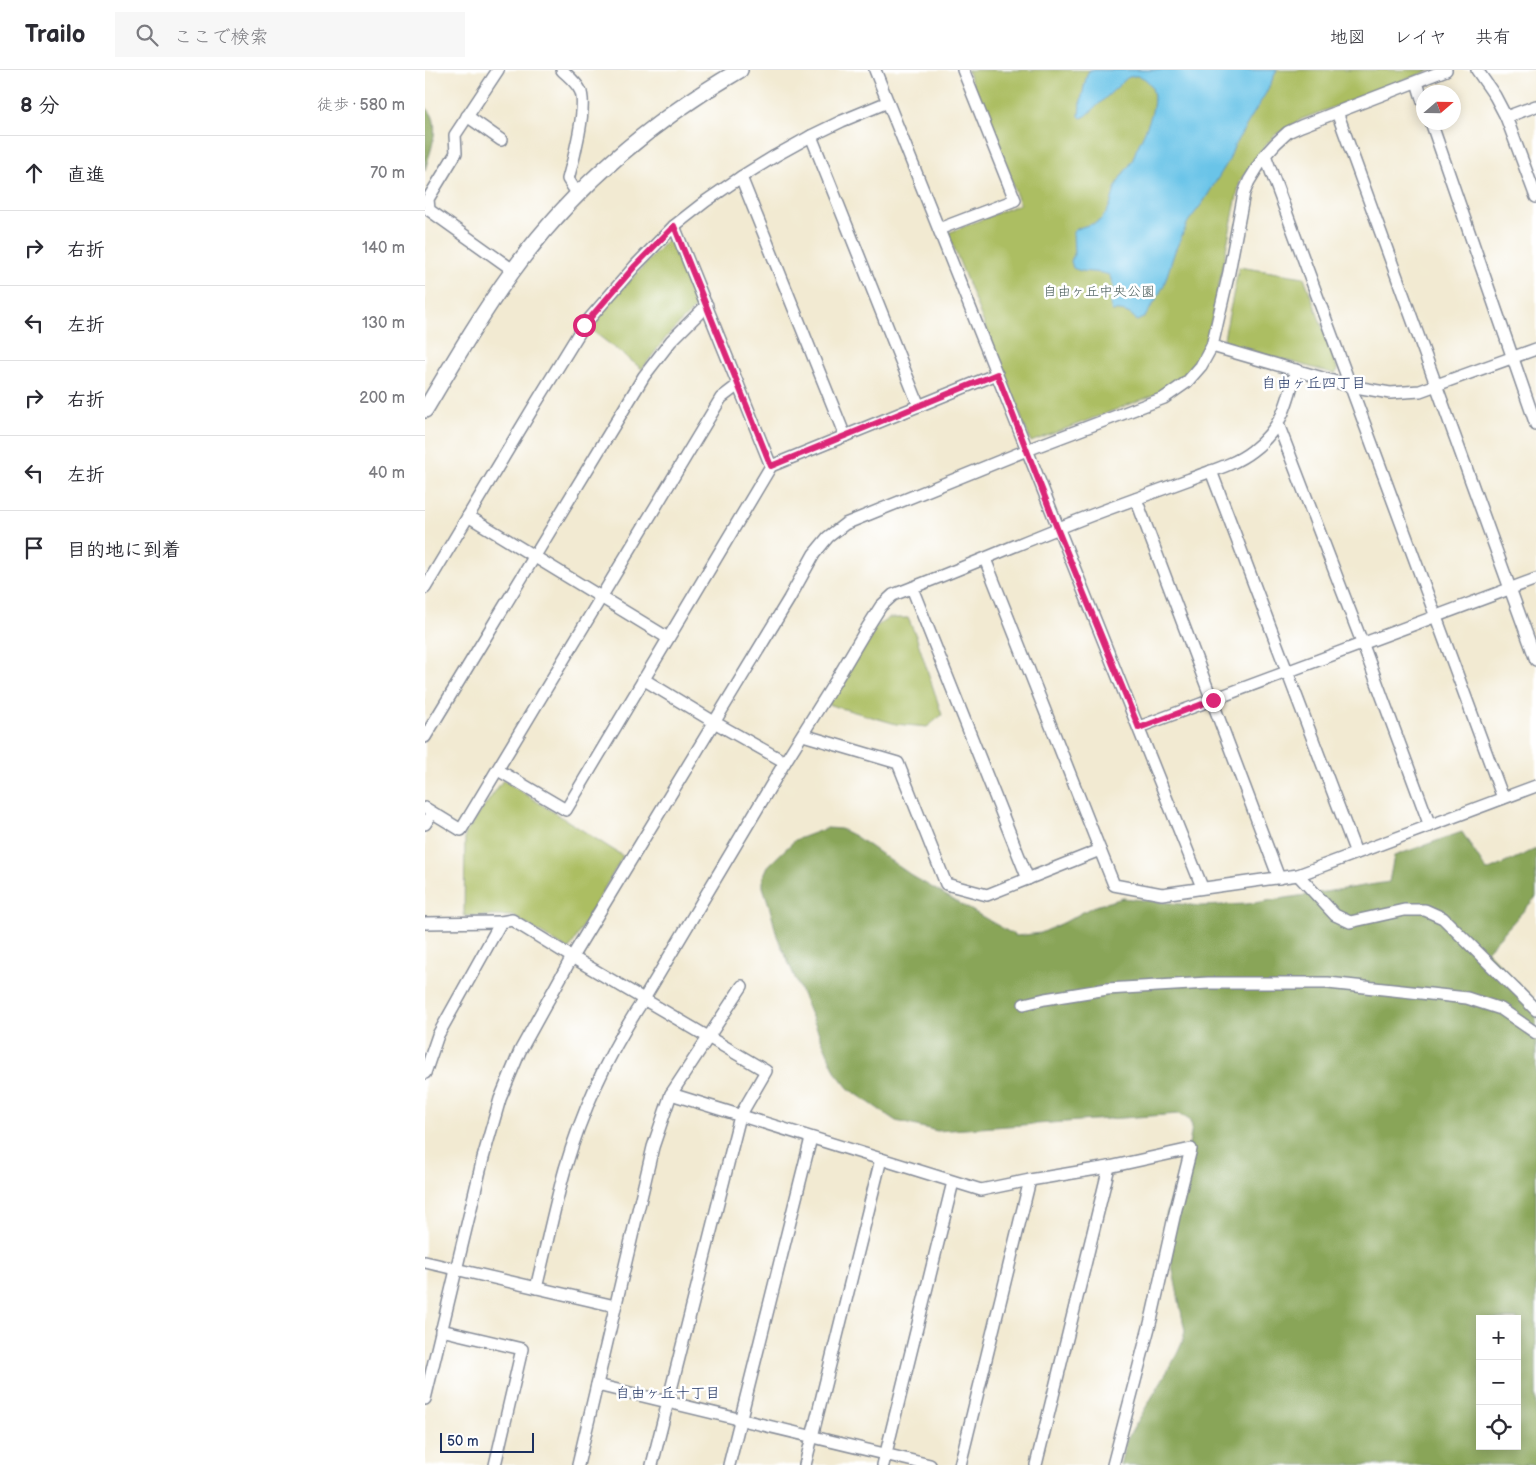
<!DOCTYPE html>
<html lang="ja">
<meta charset="utf-8">
<style>
body{margin:0;font-family:"Balsamiq Sans","Klee One",sans-serif;background:#f7f7f7;color:#2b2b33}
.controls{position:absolute;right:15px;bottom:15px;display:grid;overflow:hidden;border-radius:0px;box-shadow:0 2px 12px #0003}
.controls button{width:45px;height:45px;display:grid;place-items:center;padding:0;border:0;border-bottom:1px solid #e1e1e2;background:#fff;color:#2b2b33;font:25px sans-serif}
.compass{position:absolute;left:991px;top:15px;width:45px;height:45px;border-radius:50%;background:#fff;box-shadow:0 2px 12px #0003;rotate:70deg}
.scale{position:absolute;left:15px;bottom:12px;width:94px;box-sizing:border-box;padding-left:5px;border:2px solid #1b2f5e;border-top:0;font-size:14px;line-height:18px;white-space:nowrap;color:#1b2f5e;-webkit-text-stroke:4px #fff;paint-order:stroke}
.stop{position:absolute;width:15px;height:15px;margin:-11px;border:4px solid #db2777;border-radius:50%;background:#fff}
.stop.end{background:#db2777;border-color:#fff;box-shadow:0 1px 5px #0008}
.list{margin:0;padding:0;list-style:none}
h2{display:flex;justify-content:space-between;align-items:center;height:65px;margin:0;padding:0 20px;font-size:21px}
h2 small{font-size:16px;font-weight:400;color:#7c7c81}
.list li{display:grid;grid-template-columns:32px 1fr auto;gap:15px;align-items:center;box-sizing:border-box;height:75px;padding:0 20px;border-top:1px solid #e1e1e2}
.list b{display:block;font-size:19px;white-space:nowrap}
.list em{font-size:16px;font-style:normal;color:#7c7c81}
.icon{flex:none;width:28px;height:28px;fill:none;stroke:currentColor;stroke-width:2;stroke-linecap:round;stroke-linejoin:round}
.map{position:relative;flex:none;width:1111px;height:1395px;overflow:hidden}
header{display:flex;align-items:center;gap:30px;box-sizing:border-box;height:70px;padding:0 25px;background:#fff;border-bottom:1px solid #e1e1e2}
header strong{font-size:24px}
nav{display:flex;gap:28px;margin-inline-start:auto;font-size:18px}
.search{width:350px;height:45px;background:#f7f7f7;display:flex;align-items:center;gap:12px;box-sizing:border-box;padding:0 18px;border-radius:0px;color:#7c7c81;font-size:19px}
main{display:flex}
aside{flex:1;background:#fff}
.map>svg:first-child{display:block}
.green{fill:#acbe62;stroke:#647660}
.forest{fill:#89a558;stroke:#526a5b;fill-rule:evenodd}
.water{fill:#6bc4e8;stroke:#437aa3}
.lines{fill:none;stroke-linecap:round;stroke-linejoin:round}
.minor-casing{stroke:#868c98;stroke-width:14}
.tertiary-casing{stroke:#868c98;stroke-width:18}
.minor{stroke:#fff;stroke-width:11}
.tertiary{stroke:#fff;stroke-width:15}
.route{stroke:#db2777;stroke-width:6}
.labels{text-anchor:middle;dominant-baseline:central;stroke-width:5;stroke-linejoin:round;paint-order:stroke}
.park-label{font-size:14px;fill:#4e615f;stroke:#fff}
.neighbourhood-label{font-size:15px;fill:#1b2f5e;stroke:#fff}
</style>
<header>
<strong>Trailo</strong>
<div class="search"><svg class="icon" aria-label="search" viewBox="0 0 24 24"><circle cx="10" cy="10" r="6"/><path d="M15 15l6 6"/></svg>ここで検索</div>
<nav><a>地図</a><a>レイヤ</a><a>共有</a></nav>
</header>
<main>
<aside>
<h2>8 分<small>徒歩 · 580 m</small></h2>
<ul class="list">
<li><svg class="icon" aria-label="ahead" viewBox="0 0 24 24"><path d="M12 20V5M6 11l6-6 6 6"/></svg><div><b>直進</b></div><em>70 m</em></li>
<li><svg class="icon" aria-label="right" viewBox="0 0 24 24"><path d="M7 20v-9h11M14 6l5 5-5 5"/></svg><div><b>右折</b></div><em>140 m</em></li>
<li><svg class="icon" aria-label="left" viewBox="0 0 24 24"><path d="M17 20v-9H6M10 6l-5 5 5 5"/></svg><div><b>左折</b></div><em>130 m</em></li>
<li><svg class="icon" aria-label="right" viewBox="0 0 24 24"><path d="M7 20v-9h11M14 6l5 5-5 5"/></svg><div><b>右折</b></div><em>200 m</em></li>
<li><svg class="icon" aria-label="left" viewBox="0 0 24 24"><path d="M17 20v-9H6M10 6l-5 5 5 5"/></svg><div><b>左折</b></div><em>40 m</em></li>
<li><svg class="icon" aria-label="arrive" viewBox="0 0 24 24"><path d="M6 21V4h12l-3 4 3 4H6"/></svg><div><b>目的地に到着</b></div></li>
</ul>
</aside>
<div class="map">
<svg width="1111" height="1395" viewBox="0 0 1111 1395">
<rect width="100%" height="100%" fill="#fff"/>
<filter id="ink" filterUnits="userSpaceOnUse"><feTurbulence type="fractalNoise" baseFrequency=".02" numOctaves="2"/><feDisplacementMap in="SourceGraphic" scale="10" xChannelSelector="R" yChannelSelector="G"/><feConvolveMatrix kernelMatrix="1 2 1 2 8 2 1 2 1" color-interpolation-filters="sRGB"/></filter>
<filter id="wash" filterUnits="userSpaceOnUse"><feTurbulence type="fractalNoise" baseFrequency=".0096" numOctaves="4" result="noise"/><feDisplacementMap in="SourceGraphic" scale="20" xChannelSelector="R" yChannelSelector="G"/><feGaussianBlur stdDeviation="1.12" result="paint"/><feColorMatrix in="noise" values="0 0 0 0 0 0 0 0 0 0 0 0 0 0 0 0 0 1.4 0 .05"/><feComposite in="paint" operator="in"/></filter>
<g filter="url(#wash)">
<rect width="100%" height="100%" fill="#f2ead2"/>
<g class="green">
<path d="M542 0H1006L877 49 850 65 832 86 815 111 781 278C768 298 758 310 737 322L606 372 523 163 595 134Z"/>
<polygon points="244,168 249,169 273,231 272,236 243,265 217,299 165,259 184,234"/>
<polygon points="814,197 879,207 913,300 910,304 802,274 799,268"/>
<polygon points="464,548 483,548 491,566 517,645 502,657 471,654 402,634 446,560"/>
<polygon points="78,710 198,786 144,880 88,846 39,846 40,764"/>
</g>
<g class="forest">
<path d="M0 37C19 50 5 82 0 100Z"/>
<path d="M402 758 416 759 430 766 489 807 591 866 616 863 640 852 667 837 698 828 775 836 822 834 964 812 969 786 1037 762 1062 801 1111 779V827L1062 881 1111 932V1395H695L701 1371 750 1288 757 1273 760 1261 742 1171 741 1145 759 1094 765 1069 767 1056 764 1050 759 1046 754 1044 512 1061 471 1051 424 1019 411 1003 352 866 344 835 338 817V807L343 796 370 770ZM1055 1249H1092V1376H1055Z"/>
</g>
<path class="water" d="M665 0H852L841 23 810 74 804 90 779 131 763 152 750 181 739 215 731 230 720 247 712 251C706 242 697 240 687 241L685 234C690 223 690 216 684 205 672 200 659 204 648 198L646 191 649 184 648 162C658 153 671 157 678 147 687 137 687 124 693 112 696 105 702 100 706 93 709 88 710 81 713 76 721 59 740 24 720 9 714 5 709 5 702 8L661 46 656 48 654 46 655 35 662 4Z"/>
</g>
<g filter="url(#ink)">
<g class="lines">
<g class="minor-casing">
<g id="minor">
<polyline points="73,0 30,65 31,83 3,129 4,140 88,200"/>
<path d="M137 0C143 6 151 12 155 20 163 35 148 92 143 109L153 125"/>
<polyline points="450,0 777,817"/>
<polyline points="1052,0 1070,26 1081,47 1111,127"/>
<polyline points="992,12 998,32"/>
<polyline points="912,42 1111,590"/>
<polyline points="42,46 76,70"/>
<polyline points="1081,47 1111,36"/>
<polyline points="1006,52 1111,355"/>
<polyline points="386,66 494,336"/>
<polyline points="840,85 1078,728"/>
<polyline points="316,107 420,366"/>
<polyline points="249,156 346,396"/>
<polyline points="514,159 590,130 538,0"/>
<polyline points="787,276 925,316 965,323 995,321 1111,279"/>
<polyline points="853,354 938,575 1005,756"/>
<polyline points="786,401 931,783"/>
<polyline points="711,429 854,808"/>
<polyline points="43,446 243,568"/>
<polyline points="560,489 675,780"/>
<polyline points="0,518 111,333 159,255 210,196 249,156 281,131 316,107 350,86 386,66 417,51 463,32"/>
<polyline points="487,518 603,809"/>
<polyline points="218,609 289,652 360,692"/>
<polyline points="714,657 1111,509"/>
<polyline points="378,665 473,693 521,814 562,825 675,780 689,815 737,824 873,805 1111,716"/>
<polyline points="0,667 219,306 246,271 282,235"/>
<polyline points="73,700 141,740 346,396 572,304"/>
<polyline points="0,738 36,760 296,328 313,315"/>
<polyline points="0,754 7,743"/>
<polyline points="873,805 910,845 925,852 979,840 1000,840 1018,848 1111,940"/>
<polyline points="0,853 76,852"/>
<polyline points="599,934 620,929 682,919 783,913 903,913 1042,928 1076,939 1111,963"/>
<polyline points="0,1003 13,965 76,852 87,850 147,887 341,1001 315,1046 227,1395"/>
<polyline points="246,1024 556,1120 605,1110 684,1097 766,1079 749,1147 727,1246 688,1395"/>
<polyline points="0,1192 190,1236"/>
<path d="M111 1218C121 1178 129 1138 140 1099 158 1038 184 982 219 929L360 692 410 612 442 558 456 536 468 525C540 498 610 466 683 439 710 429 737 419 765 409 785 401 809 395 827 381 857 358 862 335 871 300"/>
<polyline points="16,1260 97,1279 70,1395"/>
<polyline points="172,1315 505,1395"/>
<polyline points="0,1329 58,1088 75,1029 95,981 147,887 364,529 389,484 403,467 420,454 602,380 739,328 762,312 776,296 787,276 804,202 819,123 824,111 840,85 851,73 863,62 876,56 1021,0"/>
<polyline points="153,1395 228,1077 246,1024 317,916"/>
<polyline points="304,1395 386,1068"/>
<polyline points="380,1395 456,1089"/>
<polyline points="458,1395 528,1112"/>
<polyline points="535,1395 605,1110"/>
<polyline points="611,1395 684,1097"/>
</g>
</g>
<g class="tertiary-casing">
<path id="tertiary" d="M0 340C28 293 55 246 87 202 147 119 227 51 315 0"/>
</g>
<use href="#minor" class="minor"/>
<use href="#tertiary" class="tertiary"/>
</g>
</g>
<g class="lines" filter="url(#ink)">
<polyline class="route" points="159,255 210,196 249,156 346,396 572,304 632,458 714,658 788,630"/>
</g>
<g class="labels">
<g class="park-label">
<text x="674" y="221">自由ヶ丘中央公園</text>
</g>
<g class="neighbourhood-label">
<text x="889" y="313">自由ヶ丘四丁目</text>
<text x="243" y="1323">自由ヶ丘十丁目</text>
</g>
</g>
</svg>
<div class="controls">
<button>+</button>
<button>−</button>
<button><svg class="icon" aria-label="locate" viewBox="0 0 24 24"><circle cx="12" cy="12" r="6"/><path d="M12 2v4M12 18v4M2 12h4M18 12h4"/></svg></button>
</div>
<svg class="compass" viewBox="-18 -18 36 36"><path d="M0-13l5 13h-10z" fill="#e53935"/><path d="M0 13l5-13h-10z" fill="#7c7c81"/></svg>
<div class="scale">50 m</div>
<div class="stop" style="left:159px;top:255px"></div>
<div class="stop end" style="left:788px;top:630px"></div>
</div>
</main>
